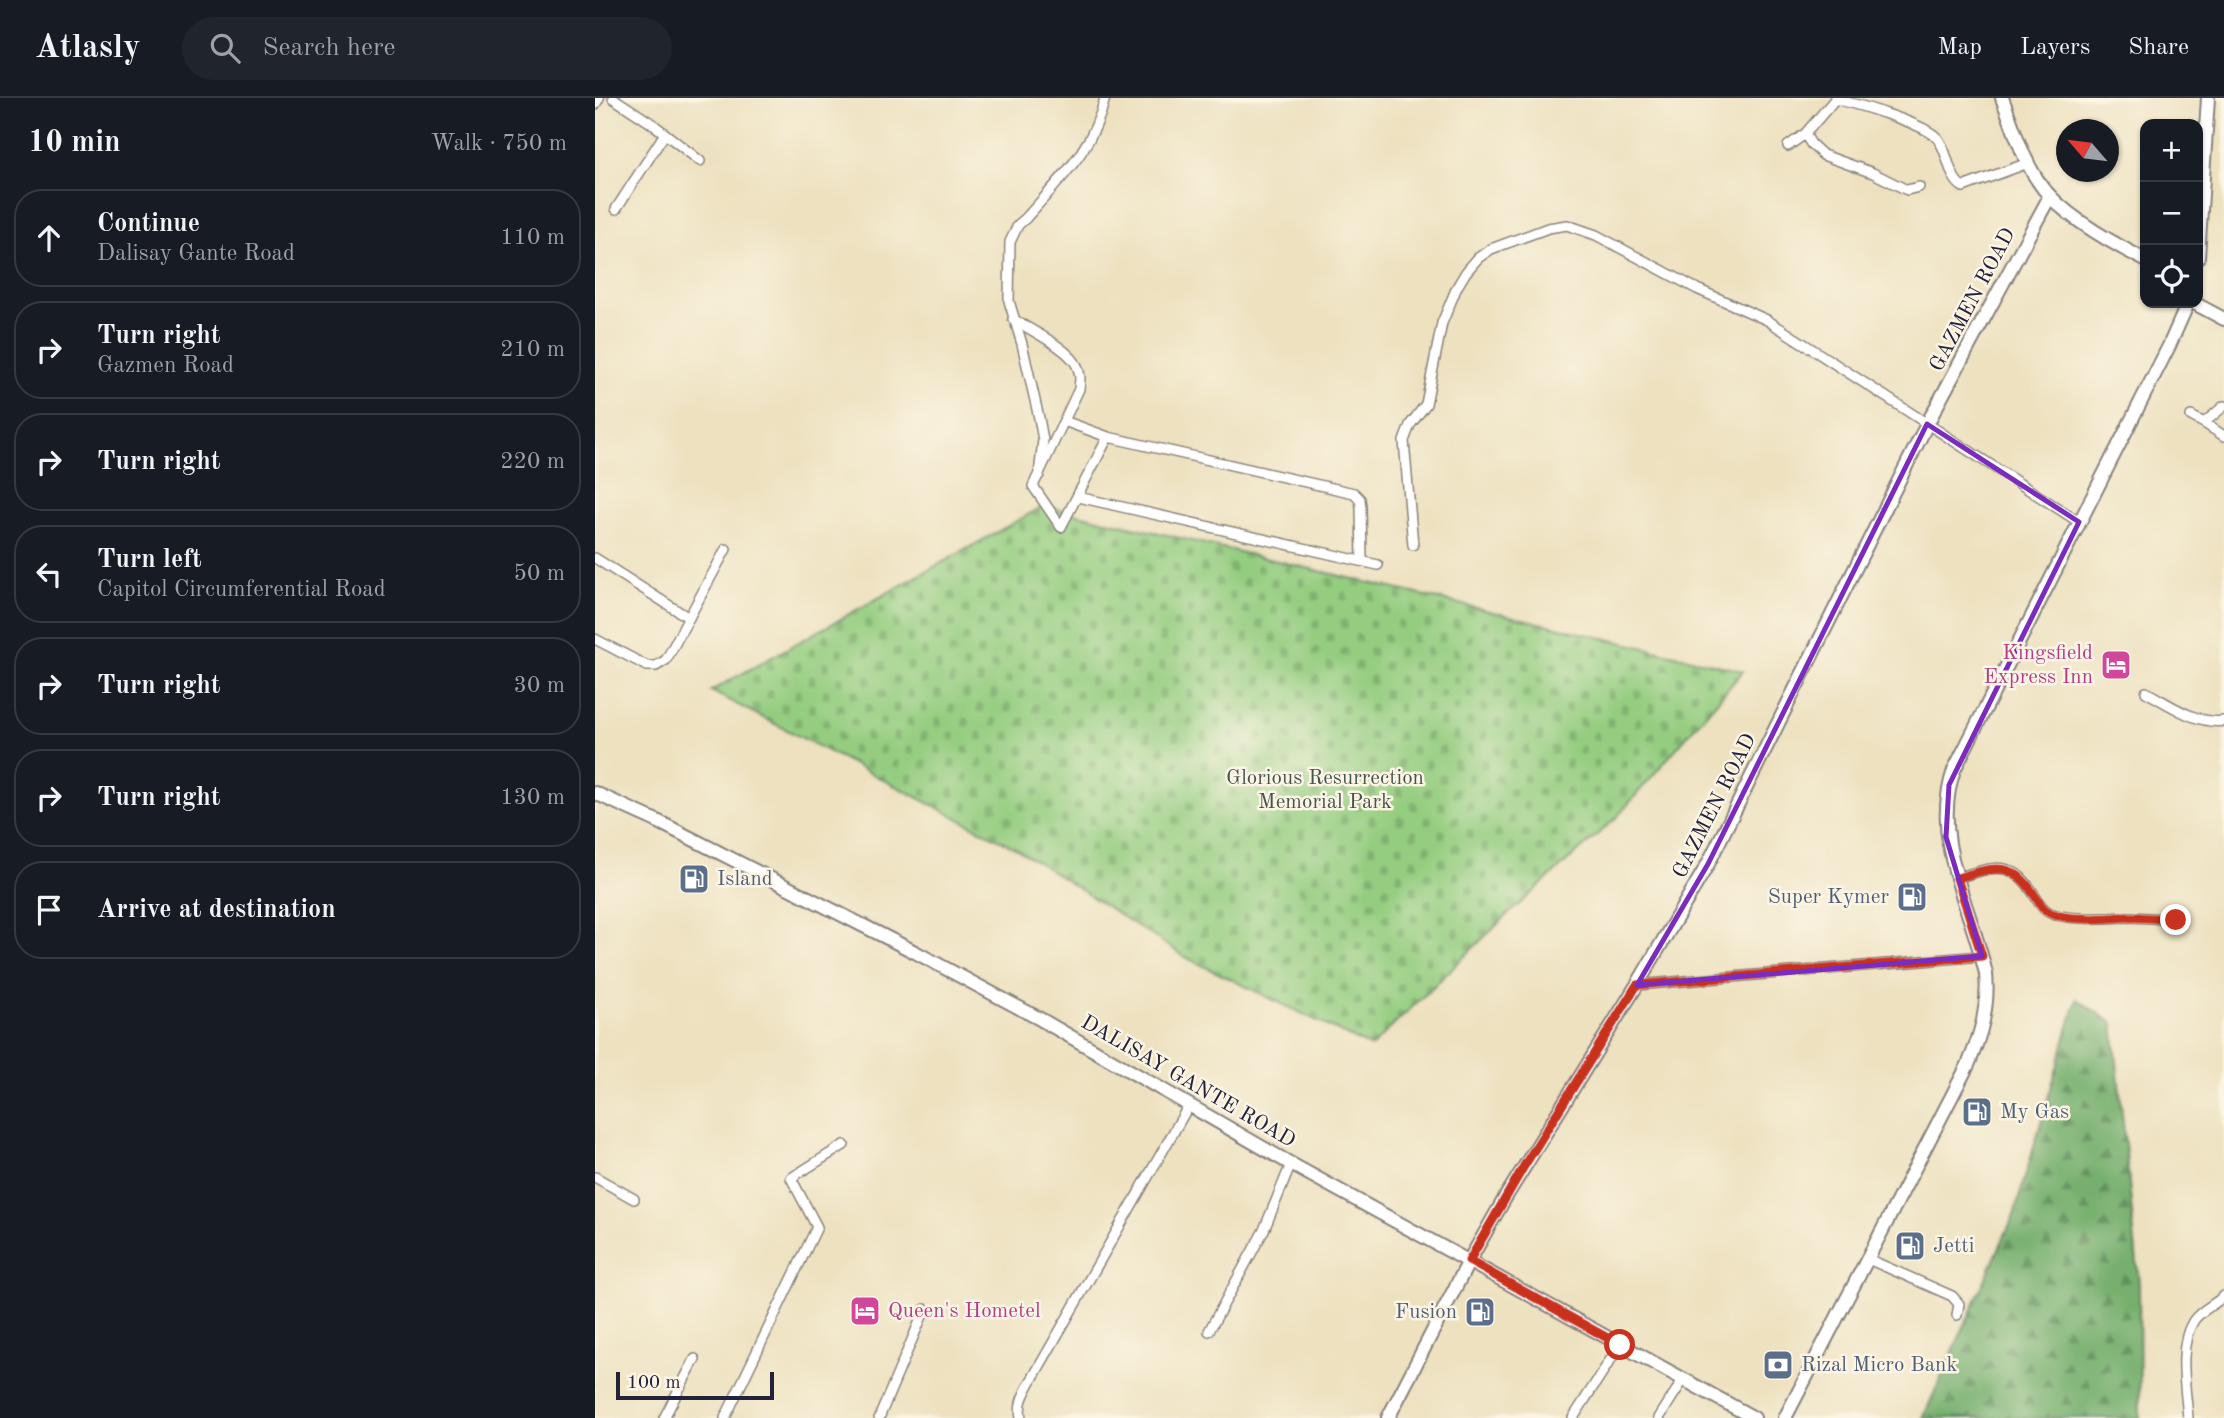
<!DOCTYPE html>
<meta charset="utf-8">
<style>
body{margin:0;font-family:"Old Standard TT",serif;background:#20242c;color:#f1f3f6}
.controls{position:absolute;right:21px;top:21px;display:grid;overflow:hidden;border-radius:14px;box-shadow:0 2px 5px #0004}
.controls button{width:63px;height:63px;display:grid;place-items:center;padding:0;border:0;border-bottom:2px solid #363941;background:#171b24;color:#f1f3f6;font:35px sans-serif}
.compass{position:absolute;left:1461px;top:21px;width:63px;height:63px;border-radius:50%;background:#171b24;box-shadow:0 2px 5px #0004;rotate:298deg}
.scale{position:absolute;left:21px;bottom:18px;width:158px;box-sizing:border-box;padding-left:7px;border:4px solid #22223b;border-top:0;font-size:19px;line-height:24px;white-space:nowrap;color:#22223b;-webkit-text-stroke:5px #fcf5e5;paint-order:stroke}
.stop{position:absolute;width:21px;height:21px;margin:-16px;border:5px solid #c8321e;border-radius:50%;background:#fff}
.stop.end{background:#c8321e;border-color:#fff;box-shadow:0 2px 7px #0008}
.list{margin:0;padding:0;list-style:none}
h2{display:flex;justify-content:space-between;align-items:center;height:91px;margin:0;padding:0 28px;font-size:30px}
h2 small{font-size:23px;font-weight:400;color:#9ea1a6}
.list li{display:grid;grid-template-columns:46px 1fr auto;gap:21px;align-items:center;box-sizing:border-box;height:98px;margin:0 14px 14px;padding:0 14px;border:2px solid #363941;border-radius:28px}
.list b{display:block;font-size:26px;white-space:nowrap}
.list p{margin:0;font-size:23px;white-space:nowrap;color:#9ea1a6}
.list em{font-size:23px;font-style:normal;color:#9ea1a6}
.icon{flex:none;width:38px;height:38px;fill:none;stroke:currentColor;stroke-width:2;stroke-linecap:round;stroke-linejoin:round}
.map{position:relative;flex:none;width:1629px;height:1320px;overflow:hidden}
header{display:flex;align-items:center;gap:42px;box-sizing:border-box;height:98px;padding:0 35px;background:#171b24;border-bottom:2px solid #363941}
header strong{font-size:33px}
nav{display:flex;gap:38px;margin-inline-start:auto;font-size:24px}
.search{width:490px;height:63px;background:#20242c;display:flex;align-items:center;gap:18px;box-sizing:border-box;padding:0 24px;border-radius:38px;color:#9ea1a6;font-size:26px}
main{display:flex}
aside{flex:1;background:#171b24}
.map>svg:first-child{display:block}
.forest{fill:url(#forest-firs);stroke:#4c6954;stroke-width:2}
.cemetery{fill:url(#cemetery-stones);stroke:#5b785e;stroke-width:2}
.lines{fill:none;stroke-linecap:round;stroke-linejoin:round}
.minor-casing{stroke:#88827d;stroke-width:12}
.tertiary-casing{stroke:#88827d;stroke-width:16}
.secondary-casing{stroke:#88827d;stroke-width:16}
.minor{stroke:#fff;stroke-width:9}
.tertiary{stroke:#fff;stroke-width:12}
.secondary{stroke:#fff;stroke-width:12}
.route{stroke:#c8321e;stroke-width:9}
.marked{fill:none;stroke:#7b2cbf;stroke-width:5;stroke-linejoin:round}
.labels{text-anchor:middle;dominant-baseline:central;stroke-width:5;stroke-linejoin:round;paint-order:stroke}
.street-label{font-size:21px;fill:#22223b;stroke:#fcf5e5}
.hotel-label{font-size:21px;fill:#b23c85;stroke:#fcf5e5;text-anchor:end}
.park-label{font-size:21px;fill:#445550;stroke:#fcf5e5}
.service-label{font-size:21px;fill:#4e5e75;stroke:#fcf5e5;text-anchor:start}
</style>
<header>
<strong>Atlasly</strong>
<div class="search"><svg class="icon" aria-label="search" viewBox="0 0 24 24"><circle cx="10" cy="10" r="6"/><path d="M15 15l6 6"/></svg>Search here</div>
<nav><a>Map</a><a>Layers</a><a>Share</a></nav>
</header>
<main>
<aside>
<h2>10 min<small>Walk · 750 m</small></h2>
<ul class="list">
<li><svg class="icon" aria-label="ahead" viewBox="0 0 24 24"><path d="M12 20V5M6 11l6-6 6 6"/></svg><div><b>Continue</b><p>Dalisay Gante Road</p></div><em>110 m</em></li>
<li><svg class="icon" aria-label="right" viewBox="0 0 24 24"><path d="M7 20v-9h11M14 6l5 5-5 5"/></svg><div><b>Turn right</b><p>Gazmen Road</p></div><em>210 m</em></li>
<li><svg class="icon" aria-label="right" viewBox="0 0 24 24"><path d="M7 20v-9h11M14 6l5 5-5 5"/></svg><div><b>Turn right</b></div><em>220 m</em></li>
<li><svg class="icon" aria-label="left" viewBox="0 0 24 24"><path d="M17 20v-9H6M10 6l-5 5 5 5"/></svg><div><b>Turn left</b><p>Capitol Circumferential Road</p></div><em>50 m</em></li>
<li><svg class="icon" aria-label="right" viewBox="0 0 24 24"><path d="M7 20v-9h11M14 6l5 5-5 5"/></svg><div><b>Turn right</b></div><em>30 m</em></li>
<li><svg class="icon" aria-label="right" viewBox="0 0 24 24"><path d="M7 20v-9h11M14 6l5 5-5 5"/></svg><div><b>Turn right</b></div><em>130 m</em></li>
<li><svg class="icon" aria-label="arrive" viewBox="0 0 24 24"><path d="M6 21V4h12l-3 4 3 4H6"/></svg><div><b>Arrive at destination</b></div></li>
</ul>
</aside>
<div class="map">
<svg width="1629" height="1320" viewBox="0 0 1629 1320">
<defs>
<pattern id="forest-firs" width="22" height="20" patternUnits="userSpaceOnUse" patternTransform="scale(1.75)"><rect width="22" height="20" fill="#77b06e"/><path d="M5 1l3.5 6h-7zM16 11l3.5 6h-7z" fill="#618f5c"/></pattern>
<pattern id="cemetery-stones" width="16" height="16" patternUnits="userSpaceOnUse" patternTransform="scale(1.75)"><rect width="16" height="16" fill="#94cd80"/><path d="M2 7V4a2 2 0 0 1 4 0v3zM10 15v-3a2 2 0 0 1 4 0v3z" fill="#7fb070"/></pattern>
</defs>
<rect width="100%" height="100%" fill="#fcf5e5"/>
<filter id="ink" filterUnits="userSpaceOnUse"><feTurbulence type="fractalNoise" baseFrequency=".0143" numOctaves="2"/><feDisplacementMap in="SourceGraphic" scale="14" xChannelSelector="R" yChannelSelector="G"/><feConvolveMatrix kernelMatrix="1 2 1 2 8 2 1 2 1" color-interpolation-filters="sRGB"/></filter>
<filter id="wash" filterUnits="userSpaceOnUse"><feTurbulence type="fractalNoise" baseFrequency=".00686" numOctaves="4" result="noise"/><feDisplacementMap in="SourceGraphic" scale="28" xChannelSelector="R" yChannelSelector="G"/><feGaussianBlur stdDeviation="1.57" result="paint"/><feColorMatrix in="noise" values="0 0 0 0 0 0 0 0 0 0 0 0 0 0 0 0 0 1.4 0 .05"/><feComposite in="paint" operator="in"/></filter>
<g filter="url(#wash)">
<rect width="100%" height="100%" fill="#ede1bf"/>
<polygon class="forest" points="1482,901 1518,925 1544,1185 1545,1320 1328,1320 1419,1117"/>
<polygon class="cemetery" points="449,408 1148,573 1022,719 910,819 776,949 592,860 419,749 116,593"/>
</g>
<g filter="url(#ink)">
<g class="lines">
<g class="minor-casing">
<g id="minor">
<polyline points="18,0 59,27 105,63"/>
<path d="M1240 1C1261 6 1332 26 1343 41 1354 55 1353 80 1368 89L1433 65"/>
<polyline points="0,7 4,0"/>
<polyline points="1210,36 1216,46 1228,57 1278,75 1312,92 1324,89"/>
<polyline points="1193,48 1210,36 1241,0"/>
<polyline points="21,111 69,37"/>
<path d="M418 221C435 232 474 250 482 268 486 276 485 283 484 291L438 388 466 429 513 339"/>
<polyline points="1596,318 1609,325 1629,308"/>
<polyline points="469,323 513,339 759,395 765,401 766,409 767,463"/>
<polyline points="1609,325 1629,338"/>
<path d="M444 377 448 342 444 320 427 246 414 203 415 144 423 127 431 120C465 81 498 52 510 0"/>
<polyline points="483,399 783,467"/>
<polyline points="818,447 809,343 815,327 831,306 847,225 862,189 871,174 883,160 896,151 953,130 972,127 1001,137 1102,191 1172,222 1484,424"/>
<polyline points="0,460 94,520"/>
<polyline points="0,541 52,568 61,568 71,562 131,451"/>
<path d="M1551 594C1574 606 1602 627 1629 623"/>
<path d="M1362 780C1398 769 1419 759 1441 800 1446 808 1451 815 1461 817 1483 822 1509 820 1532 819 1548 819 1565 821 1581 822"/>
<polyline points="1042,887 1387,858"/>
<polyline points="0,1079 39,1101"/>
<polyline points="1273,1161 1357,1198 1364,1206 1362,1217"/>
<polyline points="614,1233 669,1132 696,1066"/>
<polyline points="69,1320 100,1261"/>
<polyline points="130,1320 222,1129 196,1080 249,1047"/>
<polyline points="284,1320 330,1211"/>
<path d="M426 1320C423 1305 429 1296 436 1283L594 1007"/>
<polyline points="978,1320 1025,1247"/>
<polyline points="1064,1320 1088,1282"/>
<path d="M1593 1320C1591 1292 1582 1247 1599 1222 1606 1212 1619 1207 1629 1198"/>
</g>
</g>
<g class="tertiary-casing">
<g id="tertiary">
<path d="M1407 0C1419 30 1428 64 1448 90 1469 118 1519 146 1550 162"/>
<polyline points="1599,205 1629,221"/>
<polyline points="793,1320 874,1163 910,1100 1042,887 1113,766 1332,326 1455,98"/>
</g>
</g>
<g class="secondary-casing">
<g id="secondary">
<polyline points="1603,159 1613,0"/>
<polyline points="0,695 64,724 320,854 445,921 696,1066 1159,1320"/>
<path d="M1190 1320 1373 967C1386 937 1394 909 1391 876 1376 808 1335 742 1359 672L1574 248 1593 205"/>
</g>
</g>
<use href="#minor" class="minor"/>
<use href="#tertiary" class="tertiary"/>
<use href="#secondary" class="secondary"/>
</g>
</g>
<g class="lines" filter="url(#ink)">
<path class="route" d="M1025 1247 874 1163 929 1068 1042 887 1387 858 1362 780C1395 771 1416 760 1438 795 1445 805 1448 814 1461 817 1483 823 1509 820 1532 819 1548 819 1565 821 1581 822"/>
</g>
<path class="marked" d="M1332 326 1484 424 1354 687 1351 739 1387 858 1042 887 1113 766Z"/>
<defs>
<g id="hotel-square" transform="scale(1.575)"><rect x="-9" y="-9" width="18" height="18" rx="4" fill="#d1479c" stroke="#fcf5e5"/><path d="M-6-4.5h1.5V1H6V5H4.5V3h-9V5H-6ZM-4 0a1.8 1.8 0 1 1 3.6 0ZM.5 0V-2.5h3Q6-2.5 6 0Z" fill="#fff"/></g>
<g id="fuel-square" transform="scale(1.575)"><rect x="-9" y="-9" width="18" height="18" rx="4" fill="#5c6f8a" stroke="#fcf5e5"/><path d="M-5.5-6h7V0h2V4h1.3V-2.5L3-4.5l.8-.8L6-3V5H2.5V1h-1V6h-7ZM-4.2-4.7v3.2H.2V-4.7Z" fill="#fff"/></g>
<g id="bank-square" transform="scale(1.575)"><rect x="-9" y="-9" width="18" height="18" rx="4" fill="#5c6f8a" stroke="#fcf5e5"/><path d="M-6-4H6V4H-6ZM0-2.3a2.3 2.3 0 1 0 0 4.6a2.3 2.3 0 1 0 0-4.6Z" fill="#fff"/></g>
</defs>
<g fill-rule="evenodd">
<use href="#hotel-square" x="1521" y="567"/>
<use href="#fuel-square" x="99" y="781"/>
<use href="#fuel-square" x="1317" y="799"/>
<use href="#fuel-square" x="1382" y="1014"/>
<use href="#fuel-square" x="1315" y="1148"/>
<use href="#hotel-square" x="270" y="1213"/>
<use href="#fuel-square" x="885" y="1214"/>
<use href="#bank-square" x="1183" y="1267"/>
</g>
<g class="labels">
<g class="street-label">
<text transform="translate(1378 202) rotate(-62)">GAZMEN ROAD</text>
<text transform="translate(1120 708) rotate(-63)">GAZMEN ROAD</text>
<text transform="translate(593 984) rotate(30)">DALISAY GANTE ROAD</text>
</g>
<g class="hotel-label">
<text x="1498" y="555">Kingsfield<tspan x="1498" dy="24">Express Inn</tspan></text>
<text x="293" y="1213" text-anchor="start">Queen's Hometel</text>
</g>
<g class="park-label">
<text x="730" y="680">Glorious Resurrection<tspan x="730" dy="24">Memorial Park</tspan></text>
</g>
<g class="service-label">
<text x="122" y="781">Island</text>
<text x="1294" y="799" text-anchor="end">Super Kymer</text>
<text x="1405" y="1014">My Gas</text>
<text x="1338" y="1148">Jetti</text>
<text x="862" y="1214" text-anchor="end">Fusion</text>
<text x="1206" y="1267">Rizal Micro Bank</text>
</g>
</g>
</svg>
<div class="controls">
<button>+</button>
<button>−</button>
<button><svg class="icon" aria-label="locate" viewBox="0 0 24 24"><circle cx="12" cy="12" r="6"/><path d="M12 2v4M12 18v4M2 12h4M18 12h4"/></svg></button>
</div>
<svg class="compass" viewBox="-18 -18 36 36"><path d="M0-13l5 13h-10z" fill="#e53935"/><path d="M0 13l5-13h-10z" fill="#9ea1a6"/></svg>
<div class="scale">100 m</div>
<div class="stop" style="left:1025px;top:1247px"></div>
<div class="stop end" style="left:1581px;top:822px"></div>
</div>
</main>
